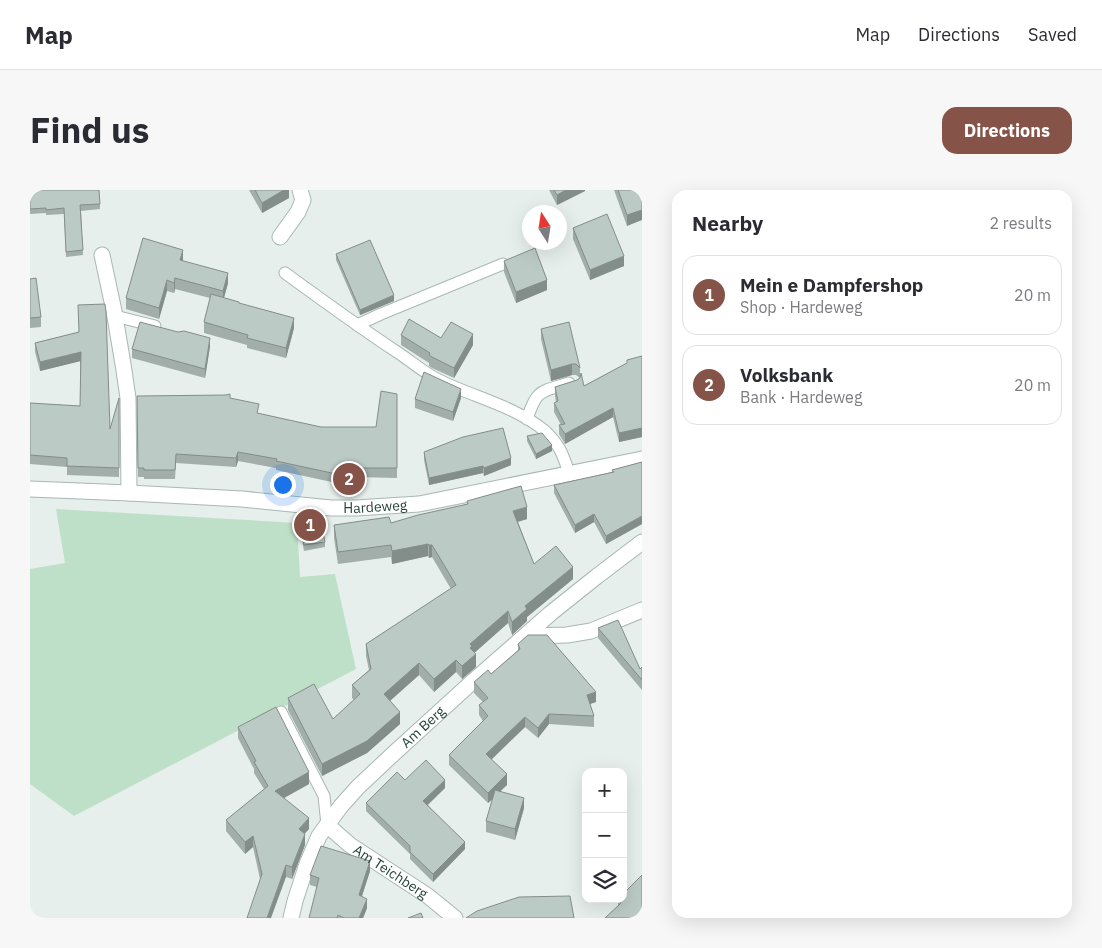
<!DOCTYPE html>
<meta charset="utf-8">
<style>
body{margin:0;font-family:"IBM Plex Sans",sans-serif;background:#f7f7f7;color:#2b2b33}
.controls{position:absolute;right:15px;bottom:15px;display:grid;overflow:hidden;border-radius:10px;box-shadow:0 5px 20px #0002}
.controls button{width:45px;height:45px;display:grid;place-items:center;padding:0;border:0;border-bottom:1px solid #e1e1e2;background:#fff;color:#2b2b33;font:25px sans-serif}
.compass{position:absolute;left:492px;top:15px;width:45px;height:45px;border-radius:50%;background:#fff;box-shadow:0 5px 20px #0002;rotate:348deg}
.you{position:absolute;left:252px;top:294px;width:18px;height:18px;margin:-12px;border:4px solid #fff;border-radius:50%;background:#1a73e8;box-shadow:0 0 0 8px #1a73e833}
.badge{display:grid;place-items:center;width:32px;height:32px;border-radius:50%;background:#855347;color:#fff;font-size:16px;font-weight:700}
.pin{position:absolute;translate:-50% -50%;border:2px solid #fff;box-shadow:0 1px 5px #0006}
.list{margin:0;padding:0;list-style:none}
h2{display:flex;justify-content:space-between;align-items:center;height:65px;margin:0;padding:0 20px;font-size:21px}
h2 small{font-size:16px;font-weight:400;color:#7c7c81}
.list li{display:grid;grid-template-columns:32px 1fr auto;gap:15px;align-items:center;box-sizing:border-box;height:80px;margin:0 10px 10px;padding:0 10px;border:1px solid #e1e1e2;border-radius:15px}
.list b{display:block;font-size:19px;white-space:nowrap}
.list p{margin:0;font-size:16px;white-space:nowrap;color:#7c7c81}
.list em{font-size:16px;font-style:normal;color:#7c7c81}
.icon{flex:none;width:28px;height:28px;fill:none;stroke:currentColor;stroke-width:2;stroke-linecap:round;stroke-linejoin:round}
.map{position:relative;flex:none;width:612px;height:728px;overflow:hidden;border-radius:15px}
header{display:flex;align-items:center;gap:30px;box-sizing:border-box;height:70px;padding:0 25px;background:#fff;border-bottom:1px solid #e1e1e2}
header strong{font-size:24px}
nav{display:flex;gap:28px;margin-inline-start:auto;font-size:18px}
.intro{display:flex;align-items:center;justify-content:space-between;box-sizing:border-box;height:120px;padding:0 30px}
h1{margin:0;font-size:35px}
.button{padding:12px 22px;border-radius:15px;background:#855347;color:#fff;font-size:18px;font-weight:700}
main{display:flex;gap:30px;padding:0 30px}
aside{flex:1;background:#fff;border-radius:15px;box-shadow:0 5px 20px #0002}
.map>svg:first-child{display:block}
.green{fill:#bfe0c8}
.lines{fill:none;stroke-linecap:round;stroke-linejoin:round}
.lane-casing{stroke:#a8b8b2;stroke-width:13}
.street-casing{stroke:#a8b8b2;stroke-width:17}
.lane{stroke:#fff;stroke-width:11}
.street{stroke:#fff;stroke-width:15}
.wall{fill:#a1aea9}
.shaded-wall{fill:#838d89}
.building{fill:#bbcac4;stroke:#838d89}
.labels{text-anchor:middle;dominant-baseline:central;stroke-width:4;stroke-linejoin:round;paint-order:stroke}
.street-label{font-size:14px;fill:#24423a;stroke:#f7fbf9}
</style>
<header>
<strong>Map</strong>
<nav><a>Map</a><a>Directions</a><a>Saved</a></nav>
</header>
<div class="intro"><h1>Find us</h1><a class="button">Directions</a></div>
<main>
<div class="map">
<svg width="612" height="728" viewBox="0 0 612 728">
<rect width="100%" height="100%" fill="#e6efeb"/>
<polygon class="green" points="26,319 267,333 270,387 305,384 326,479 44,626 0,594 0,379 35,373"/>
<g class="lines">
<g class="lane-casing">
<g id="lane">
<path d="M255 83C292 110 329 137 367 162 381 171 394 183 409 190 443 207 485 216 515 241 530 255 533 265 539 283"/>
<polyline points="85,126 125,136"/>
<polyline points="327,135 351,124 473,74"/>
<path d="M497 229C507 199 510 202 539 193"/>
<polyline points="251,522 294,606 297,635"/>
</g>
</g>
<g class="street-casing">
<g id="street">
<polyline points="250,47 268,22 273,10 270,0"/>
<polyline points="72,65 84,121 93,174 98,208 99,303"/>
<path id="s1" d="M0 299 99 303 212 309 301 318H326L389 314 612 269"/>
<polyline points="499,446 537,445 561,441 612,420"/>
<path id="s2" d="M297 635 320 655 398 706 425 728"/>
<path id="s3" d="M261 728 265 711 277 674 289 646 311 616 328 597 361 566 441 493 521 423 566 387 612 352"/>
</g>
</g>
<use href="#lane" class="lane"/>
<use href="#street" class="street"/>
</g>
<g class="wall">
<polygon points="0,0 70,14 70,19 51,21 53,65 36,67 34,24 16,25 16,23 0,24"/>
<polygon points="219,0 259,0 259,8 232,23"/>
<polygon points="519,0 555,0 555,1 527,15"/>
<polygon points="584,0 612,0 597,36"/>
<polygon points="543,38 594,76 560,90 543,49"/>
<polygon points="306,64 364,111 330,125 306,70"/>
<polygon points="153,71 198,93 194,108 209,113 264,138 256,168 217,158 217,155 174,143 174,132 180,108 145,99 144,103 137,101 129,129 96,119 96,108"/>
<polygon points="474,71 517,100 486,113 474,82"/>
<polygon points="0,89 11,127 11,137 0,138"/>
<polygon points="511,139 550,178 550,186 554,196 597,173 597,170 612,166 612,247 589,252 583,227 535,254 529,244 529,235 531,235 524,222 524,213 526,212 525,206 525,197 547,190 550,188 546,185 542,185 521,191 511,149"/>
<polygon points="49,142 80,239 89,208 89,287 37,285 37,277 0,274 0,213 50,216 50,171 10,181 5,162 5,153"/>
<polygon points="371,145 411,148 443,155 424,188 402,178 399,176 399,173 371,155"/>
<polygon points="180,156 175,188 102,168 102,159"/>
<polygon points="367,204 367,288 325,287 325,297 246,280 246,278 208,271 206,277 146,273 145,289 114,289 114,287 108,287 107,206 200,208 229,224 291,237 346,237"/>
<polygon points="431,208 423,231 385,218 385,209"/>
<polygon points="497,246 522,261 506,269 497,251"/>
<polygon points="394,262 481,275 454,286 453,283 399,295 394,270"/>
<polygon points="612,272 612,334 576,354 564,332 545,343 524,303 524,295 582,282 582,280"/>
<polygon points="437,311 497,329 488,332 504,374 543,389 497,427 497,431 482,445 478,433 444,463 446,477 432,489 426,482 404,502 389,485 360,511 370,534 337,563 292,586 258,520 258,508 303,529 324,510 322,508 322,495 339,480 336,466 336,454 421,399 402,367 399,368 398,366 362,374 361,367 308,374 304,348 304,335 361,333 437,314"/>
<polygon points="269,326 295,352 295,357 274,361 269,332"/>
<polygon points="568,438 610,479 612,477 612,500 568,448"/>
<polygon points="488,454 566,512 560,514 564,526 564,537 519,534 508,548 495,537 461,569 477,595 470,601 494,618 485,650 456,642 456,631 462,610 458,613 419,575 419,565 453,531 449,525 449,515 453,512 444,503 444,492 461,484 488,460"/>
<polygon points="208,537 279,594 254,608 279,639 275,643 275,655 262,689 256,687 230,689 223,657 215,664 196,641 196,630 234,599 224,583 224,579 208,548"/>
<polygon points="375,590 415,598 398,615 435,659 403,692 380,669 380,664 336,621 336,613"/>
<polygon points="340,681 332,706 337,718 333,728 279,728 287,697 280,695 280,685"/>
<polygon points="588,709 612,728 588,716"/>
</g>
<g class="shaded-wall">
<polygon points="254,0 259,0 259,8 232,23 232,13"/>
<polygon points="536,0 555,0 555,1 527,15 527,5"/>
<polygon points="612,20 612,30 597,36 597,25"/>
<polygon points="153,60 153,71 150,70"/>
<polygon points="594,66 594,76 560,90 560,80"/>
<polygon points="198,83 198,93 193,111 193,101"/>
<polygon points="145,88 145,99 144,103 144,93"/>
<polygon points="137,90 137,101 129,129 129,118"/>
<polygon points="517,90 517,100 486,113 486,102"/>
<polygon points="364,105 364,111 330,125 330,120"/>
<polygon points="264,128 264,138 256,168 256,158"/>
<polygon points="443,144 443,155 424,188 424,178"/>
<polygon points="180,148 180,156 175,188 175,179"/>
<polygon points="51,162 51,171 10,181 10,172"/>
<polygon points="542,174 542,185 521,191 521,180"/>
<polygon points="431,199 431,208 423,231 423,222"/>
<polygon points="583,218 583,227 535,254 535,244"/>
<polygon points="612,238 612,247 589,252 589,243"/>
<polygon points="522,255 522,261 506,269 506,264"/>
<polygon points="208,262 208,271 206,277 206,268"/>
<polygon points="481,268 481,275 454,286 454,278"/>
<polygon points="453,276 453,283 399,295 399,288"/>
<polygon points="497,317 497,329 483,333 483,321"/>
<polygon points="564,324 564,332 545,343 545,335"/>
<polygon points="612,326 612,334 576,354 576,346"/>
<polygon points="398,354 398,366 362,374 362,361"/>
<polygon points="399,355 402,355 402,367 399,368"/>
<polygon points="543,377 543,389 497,427 497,431 482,445 482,432 495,416"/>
<polygon points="478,421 478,433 442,465 446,464 446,477 432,489 432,476 440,454"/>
<polygon points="426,470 426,482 404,502 404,489"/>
<polygon points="389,473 389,485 354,516 354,504"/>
<polygon points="566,502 566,512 557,515 557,505"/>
<polygon points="370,522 370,534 337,563 292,586 292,574"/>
<polygon points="519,524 519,534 508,548 508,538"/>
<polygon points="495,527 495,537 456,575 456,564"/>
<polygon points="279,582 279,594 245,613 245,601"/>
<polygon points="477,584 477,595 458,613 458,603"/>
<polygon points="415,590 415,598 393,619 393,611"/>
<polygon points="494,608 494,618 485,650 485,639"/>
<polygon points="279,628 279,639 269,650 269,639"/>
<polygon points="275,644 275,655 262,689 262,677"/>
<polygon points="223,646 223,657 215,664 215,652"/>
<polygon points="435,652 435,659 403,692 403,684"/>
<polygon points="340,671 340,681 329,715 329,705"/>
<polygon points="256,675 256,687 241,728 237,728"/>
<polygon points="337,709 337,718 333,728 329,728"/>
</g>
<g class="building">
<polygon points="0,0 69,0 70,14 50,15 53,60 36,62 34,18 16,20 16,18 0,19"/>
<polygon points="225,0 254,0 232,13"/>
<polygon points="524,0 536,0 527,5"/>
<polygon points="588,0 612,0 612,20 597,25"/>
<polygon points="577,24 594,66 560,80 543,38"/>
<polygon points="113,48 153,60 150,70 198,83 193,101 145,88 144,93 137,90 129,118 96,108"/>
<polygon points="340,50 364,105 330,120 306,64"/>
<polygon points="505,58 517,90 486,102 474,71"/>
<polygon points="6,88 11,127 0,128 0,89"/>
<polygon points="181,104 209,112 209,113 264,128 256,158 217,148 218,145 174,132"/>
<polygon points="75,114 76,122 80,239 89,208 89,278 37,276 37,268 0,265 0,213 50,216 51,162 10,172 5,153 49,142 48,115"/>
<polygon points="379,129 411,148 421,132 443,144 424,178 402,167 399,165 400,163 371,145"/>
<polygon points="110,132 148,142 154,141 180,148 175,179 102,159"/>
<polygon points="539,132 550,178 546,174 542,174 521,180 511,139"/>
<polygon points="612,166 612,238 589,243 583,218 535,244 529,235 535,234 524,213 528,211 525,197 547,190 550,188 551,183 554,196 597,173 597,170"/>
<polygon points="394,182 431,199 423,222 385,209"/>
<polygon points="351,201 367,204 367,278 325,278 325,288 246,271 247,269 208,262 206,268 146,264 145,280 114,280 114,278 108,278 107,206 196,205 200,204 200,208 229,214 227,223 291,237 346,237"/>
<polygon points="473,238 481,268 454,278 453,276 399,288 394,262 433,247"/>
<polygon points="512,243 522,255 506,264 497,246"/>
<polygon points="612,272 612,326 576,346 564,324 545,335 524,295 584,282 582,280"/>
<polygon points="491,296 497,317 483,321 504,374 526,356 543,377 495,416 497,419 482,432 478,421 440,454 442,456 440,458 446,464 432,476 426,470 404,489 389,473 354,504 370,522 337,551 292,574 258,508 284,494 303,529 330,504 322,495 341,479 336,454 426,395 402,355 399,355 398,354 362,361 361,355 308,362 304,335 359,327 361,333 388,325 438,314 437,311"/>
<polygon points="269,326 290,328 295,352 274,355"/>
<polygon points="588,430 610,479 612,477 612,490 568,438"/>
<polygon points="498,445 517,445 566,502 557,505 564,526 519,524 508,538 495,527 456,564 477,584 458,603 419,565 458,526 449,515 458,508 444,492 458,480 461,484 490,459 488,454"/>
<polygon points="246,517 279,582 245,601 279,628 269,639 275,644 262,677 256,675 237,728 217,728 232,684 223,646 215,652 196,630 238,596 224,572 226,571 208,537"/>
<polygon points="396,570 415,590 393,611 435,652 403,684 380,662 380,656 336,613 367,582 375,590"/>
<polygon points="465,600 494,608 485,639 456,631"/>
<polygon points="291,656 340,671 329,705 337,709 329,728 314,728 308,725 307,728 279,728 289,688 280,685"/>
<polygon points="612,685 612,728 575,728 591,713 588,709 593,709 593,704"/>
<polygon points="540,706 544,728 436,728 447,721 489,707"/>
<polygon points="391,723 393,728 378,728"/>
</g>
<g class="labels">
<g class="street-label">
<text stroke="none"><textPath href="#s1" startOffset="346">Hardeweg</textPath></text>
<text stroke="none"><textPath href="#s3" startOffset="238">Am Berg</textPath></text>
<text stroke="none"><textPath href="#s2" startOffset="79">Am Teichberg</textPath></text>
</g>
</g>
</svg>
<div class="controls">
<button>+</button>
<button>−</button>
<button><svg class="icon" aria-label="layers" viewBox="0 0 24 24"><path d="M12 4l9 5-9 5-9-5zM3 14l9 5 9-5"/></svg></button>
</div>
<svg class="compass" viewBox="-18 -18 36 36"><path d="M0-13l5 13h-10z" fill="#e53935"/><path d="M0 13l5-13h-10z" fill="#7c7c81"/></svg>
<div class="you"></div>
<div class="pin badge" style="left:280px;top:335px">1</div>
<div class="pin badge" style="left:319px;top:289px">2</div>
</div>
<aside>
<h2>Nearby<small>2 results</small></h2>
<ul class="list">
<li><span class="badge">1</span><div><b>Mein e Dampfershop</b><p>Shop · Hardeweg</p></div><em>20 m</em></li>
<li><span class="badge">2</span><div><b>Volksbank</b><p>Bank · Hardeweg</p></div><em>20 m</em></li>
</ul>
</aside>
</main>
